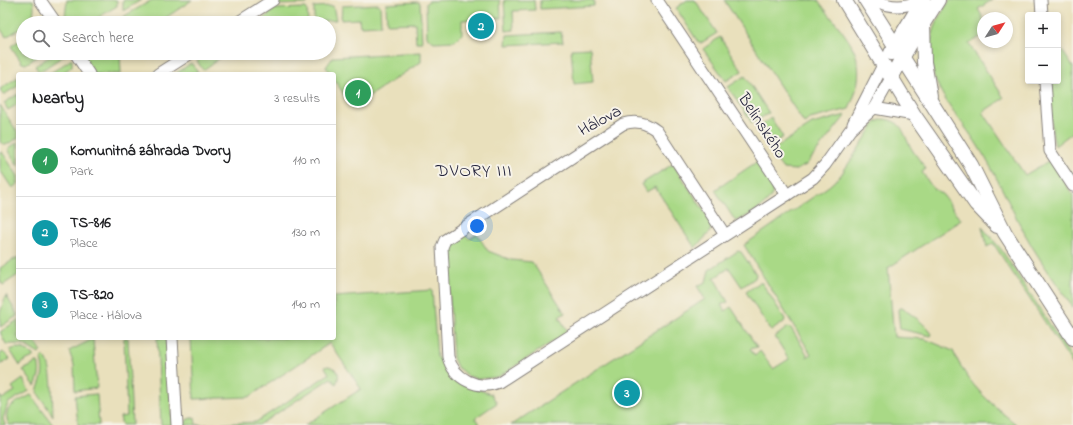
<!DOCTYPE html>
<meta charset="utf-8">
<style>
body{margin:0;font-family:"Indie Flower",sans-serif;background:#f6f6f6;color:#202124}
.controls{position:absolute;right:12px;top:12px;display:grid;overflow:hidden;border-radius:4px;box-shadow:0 2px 6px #0003}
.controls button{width:36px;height:36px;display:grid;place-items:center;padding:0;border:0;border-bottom:1px solid #e0e0e0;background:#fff;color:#202124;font:20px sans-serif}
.compass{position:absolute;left:977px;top:12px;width:36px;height:36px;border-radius:50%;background:#fff;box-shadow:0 2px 6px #0003;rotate:54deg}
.you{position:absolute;left:477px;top:226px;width:14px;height:14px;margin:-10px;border:3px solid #fff;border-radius:50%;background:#1a73e8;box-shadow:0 0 0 6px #1a73e833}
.badge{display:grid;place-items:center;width:26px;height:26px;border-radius:50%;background:#0f766e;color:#fff;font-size:13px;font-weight:700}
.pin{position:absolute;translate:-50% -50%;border:2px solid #fff;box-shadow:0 1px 4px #0006}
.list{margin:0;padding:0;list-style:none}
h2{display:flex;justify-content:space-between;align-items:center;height:52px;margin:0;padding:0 16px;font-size:17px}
h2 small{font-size:13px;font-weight:400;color:#757577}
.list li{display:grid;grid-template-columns:26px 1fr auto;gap:12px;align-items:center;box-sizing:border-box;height:72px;padding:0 16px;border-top:1px solid #e0e0e0}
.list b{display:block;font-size:15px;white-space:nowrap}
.list p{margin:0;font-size:13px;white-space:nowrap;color:#757577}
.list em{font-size:13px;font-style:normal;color:#757577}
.icon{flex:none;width:22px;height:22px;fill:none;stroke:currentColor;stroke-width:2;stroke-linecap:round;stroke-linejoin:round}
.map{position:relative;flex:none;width:1073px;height:425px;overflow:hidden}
.search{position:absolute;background:#fff;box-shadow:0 2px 6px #0003;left:16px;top:16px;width:320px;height:44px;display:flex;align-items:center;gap:10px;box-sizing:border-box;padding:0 14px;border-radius:22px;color:#757577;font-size:15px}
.panel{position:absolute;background:#fff;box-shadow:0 2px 6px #0003;left:16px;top:72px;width:320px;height:268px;border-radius:4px}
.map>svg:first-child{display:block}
.green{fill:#a9d986;stroke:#667e60}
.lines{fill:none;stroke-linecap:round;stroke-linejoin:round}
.minor-casing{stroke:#86817c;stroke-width:13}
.tertiary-casing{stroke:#86817c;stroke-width:16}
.minor{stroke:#fff;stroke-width:11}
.tertiary{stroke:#fff;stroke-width:14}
.labels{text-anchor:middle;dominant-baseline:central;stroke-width:4;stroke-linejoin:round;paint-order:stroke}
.street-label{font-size:17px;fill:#22223b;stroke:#f7f3e8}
.neighbourhood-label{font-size:18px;letter-spacing:1px;fill:#22223b;stroke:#f7f3e8}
</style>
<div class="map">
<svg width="1073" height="425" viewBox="0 0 1073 425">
<rect width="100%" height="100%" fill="#f7f3e8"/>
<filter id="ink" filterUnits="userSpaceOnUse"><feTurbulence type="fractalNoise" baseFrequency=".025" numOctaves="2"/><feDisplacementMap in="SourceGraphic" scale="8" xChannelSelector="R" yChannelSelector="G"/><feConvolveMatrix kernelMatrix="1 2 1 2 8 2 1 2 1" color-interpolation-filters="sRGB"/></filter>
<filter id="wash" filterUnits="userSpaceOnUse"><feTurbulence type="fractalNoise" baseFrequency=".012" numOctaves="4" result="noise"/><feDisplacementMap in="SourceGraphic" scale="16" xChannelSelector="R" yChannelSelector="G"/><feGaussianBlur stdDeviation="0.9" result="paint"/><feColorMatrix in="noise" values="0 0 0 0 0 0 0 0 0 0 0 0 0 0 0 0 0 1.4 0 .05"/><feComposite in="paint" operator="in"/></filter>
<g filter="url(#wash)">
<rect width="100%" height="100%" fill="#e9e0bc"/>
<g class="green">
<path d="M0 0H33C35 9 34 16 28 23H23V27L6 37 0 28Z"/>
<polygon points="67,0 117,0 117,6 89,23 69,23 65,17"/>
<polygon points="123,0 141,0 123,11"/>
<polygon points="152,0 192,0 158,23 124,23 123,17"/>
<polygon points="284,0 306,0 307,4 275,5"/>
<polygon points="447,0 500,0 501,18 462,20 462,34 455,41 434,42 427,37 426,3 428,1"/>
<polygon points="504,0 534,0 535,10 513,11 514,30 506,31"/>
<polygon points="540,0 594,0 594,6 540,9"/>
<polygon points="687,0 695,0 717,33 701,43 698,42 676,8"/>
<path d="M724 0H818C848 41 873 56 849 109L810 119 804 123Z"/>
<path d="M950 0H992L978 9 983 18V35L969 44 1004 98 983 112 1025 175 1050 160 1073 195V308C1060 288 1045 268 1033 248 1013 215 999 178 978 146 962 120 937 96 931 65 927 41 936 20 950 0Z"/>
<polygon points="418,2 420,3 422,42 416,42 415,23 387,24 386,4"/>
<polygon points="378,4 380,5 381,25 360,26 359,19 341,20 342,6"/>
<polygon points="333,6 336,20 314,22 314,7"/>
<polygon points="305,8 307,9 308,22 265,23 263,19 275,9"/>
<polygon points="561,32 563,42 506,45 507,35"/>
<polygon points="720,37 742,71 726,81 703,49"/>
<polygon points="23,38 23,53 43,53 26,64 22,63 11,46"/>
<polygon points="1058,44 1073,67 1073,132 1055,146 1052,132 1049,81 1058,81"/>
<polygon points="590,48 593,82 574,84 571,49"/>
<polygon points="421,52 421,62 352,107 334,79 334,74 331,74 326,67 333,57"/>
<polygon points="55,53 68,53 39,72 35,66"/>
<polygon points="81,53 120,53 121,74 94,74"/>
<polygon points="207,53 217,53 220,58 203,70 197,61"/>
<polygon points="72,59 72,66 62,74 49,74"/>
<polygon points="190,64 192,64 198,73 175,74"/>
<polygon points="745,76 769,113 752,123 728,87"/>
<polygon points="18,77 18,86 3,95 0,89"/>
<polygon points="18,94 18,104 8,110 4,103"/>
<polygon points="0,105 18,133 18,138 6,145 0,142"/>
<polygon points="846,115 806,165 796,170 783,169 771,153 772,150 812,124"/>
<polygon points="771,118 783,137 769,146 767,146 756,129"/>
<path d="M883 119C903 121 902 131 910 146 914 154 921 161 926 169L922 172 932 187 943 195 961 220 888 268 894 337 925 339 953 351C968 385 989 402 1017 425H511L705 299 697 286 706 282 709 270 738 251 741 252 756 274 755 278 742 287 729 268 714 278 728 302 721 305 725 311 731 307 757 347 750 349 755 356 760 351 773 369 789 359 775 337 788 327 791 328 807 354V357L811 354 744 245 829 186 841 175 876 122Z"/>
<polygon points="18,142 18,166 9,151 9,148"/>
<polygon points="2,152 18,176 18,184 12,188 0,170 0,153"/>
<path d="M758 161C763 168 770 175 772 183 779 202 749 214 736 222L715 190Z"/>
<polygon points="673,164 712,223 710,232 695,248 655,187 646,192 641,184"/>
<polygon points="982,227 1001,249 1073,360 1073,365 993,243 987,247"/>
<polygon points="465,233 469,239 477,234 488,251 511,260 532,262 565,313 559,317 568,332 498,377 479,379 468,376 457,367 453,358 447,251 449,244"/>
<polygon points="18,257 18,275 3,285 0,281 0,268"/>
<polygon points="759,283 762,283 785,319 784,322 771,331 746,292"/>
<polygon points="432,290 437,357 444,362 450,373 477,389 491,394 497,403 475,418 480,425 305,425 361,389 330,343 249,397 194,399 191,338 334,338 334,297"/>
<polygon points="6,295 17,314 17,316 0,327 0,313"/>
<path d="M899 308H902C914 316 924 323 932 334L931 336 900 329 898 310Z"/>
<polygon points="18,320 18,338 33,338 41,350 39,354 23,344 6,344 0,332"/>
<polygon points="124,338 128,338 132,425 122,425 120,417 127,416"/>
<polygon points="157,338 167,338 172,425 161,425"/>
<polygon points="93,339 97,388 75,391 74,365 69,351"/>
<polygon points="16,348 24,349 33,355 33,357 21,363 20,366 10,350"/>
<polygon points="3,352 10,359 0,365 0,354"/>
<path d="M43 356C54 362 52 404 53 416L37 392C41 378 45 375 41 360Z"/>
<path d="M35 362H38C41 371 39 378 35 386L23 370 33 365Z"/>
<path d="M328 366C338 368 341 375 336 384L331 378 259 425H183L188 419 195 417 196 425 256 422 329 374 325 367Z"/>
<polygon points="23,379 29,391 8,403 3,419 5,425 0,425 0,396 2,399 15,391 12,387"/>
<polygon points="96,394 97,395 99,425 78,425 75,396"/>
<path d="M31 395 53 425H9C0 406 19 402 31 395Z"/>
</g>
</g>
<g filter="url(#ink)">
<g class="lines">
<g class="minor-casing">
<g id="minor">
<polyline points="40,0 56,23"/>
<polyline points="657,0 787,195"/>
<path d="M874 0C891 8 905 8 922 0"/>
<polyline points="1041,0 1042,15"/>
<polyline points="237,23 273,0"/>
<polyline points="75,53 89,74"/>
<polyline points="158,74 191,53"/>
<polyline points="1045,81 1050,151 1073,186"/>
<polyline points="874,108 914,115"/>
<polyline points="853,124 883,65"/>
<path d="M725 235 657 131C646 122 636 120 623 124L445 240 442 247 448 357C454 379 478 391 499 382L787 195 813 178 825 165 850 130 874 108 891 78"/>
<polyline points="172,338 177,425"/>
</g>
</g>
<g class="tertiary-casing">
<g id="tertiary">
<polyline points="844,0 914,115 976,204 997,226"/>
<polyline points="866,0 971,165 1005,233 1073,338"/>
<polyline points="923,23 924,62 930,96"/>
<polyline points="891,53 923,0"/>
<polyline points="891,78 910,44 938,0"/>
</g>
</g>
<use href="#minor" class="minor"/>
<use href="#tertiary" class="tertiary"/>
</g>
</g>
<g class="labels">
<g class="street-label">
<text transform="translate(600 121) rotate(-29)">Hálova</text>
<text transform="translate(762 126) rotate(57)">Belinského</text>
</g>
<g class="neighbourhood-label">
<text x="474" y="172">DVORY III</text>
</g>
</g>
</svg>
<div class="controls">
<button>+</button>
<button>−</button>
</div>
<svg class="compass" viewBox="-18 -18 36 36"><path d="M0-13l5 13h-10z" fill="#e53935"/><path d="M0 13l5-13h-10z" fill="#757577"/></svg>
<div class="you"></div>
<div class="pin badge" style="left:358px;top:93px;background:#2e9e5b">1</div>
<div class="pin badge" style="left:481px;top:26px;background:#0f9aa8">2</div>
<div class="pin badge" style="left:627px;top:393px;background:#0f9aa8">3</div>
<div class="search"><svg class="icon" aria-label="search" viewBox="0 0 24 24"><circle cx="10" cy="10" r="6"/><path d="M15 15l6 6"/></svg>Search here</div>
<section class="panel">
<h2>Nearby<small>3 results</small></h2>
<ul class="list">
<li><span class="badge" style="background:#2e9e5b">1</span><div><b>Komunitná záhrada Dvory</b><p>Park</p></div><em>110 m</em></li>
<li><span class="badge" style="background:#0f9aa8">2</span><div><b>TS-816</b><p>Place</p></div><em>130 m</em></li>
<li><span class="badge" style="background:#0f9aa8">3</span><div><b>TS-820</b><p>Place · Hálova</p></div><em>140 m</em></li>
</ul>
</section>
</div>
